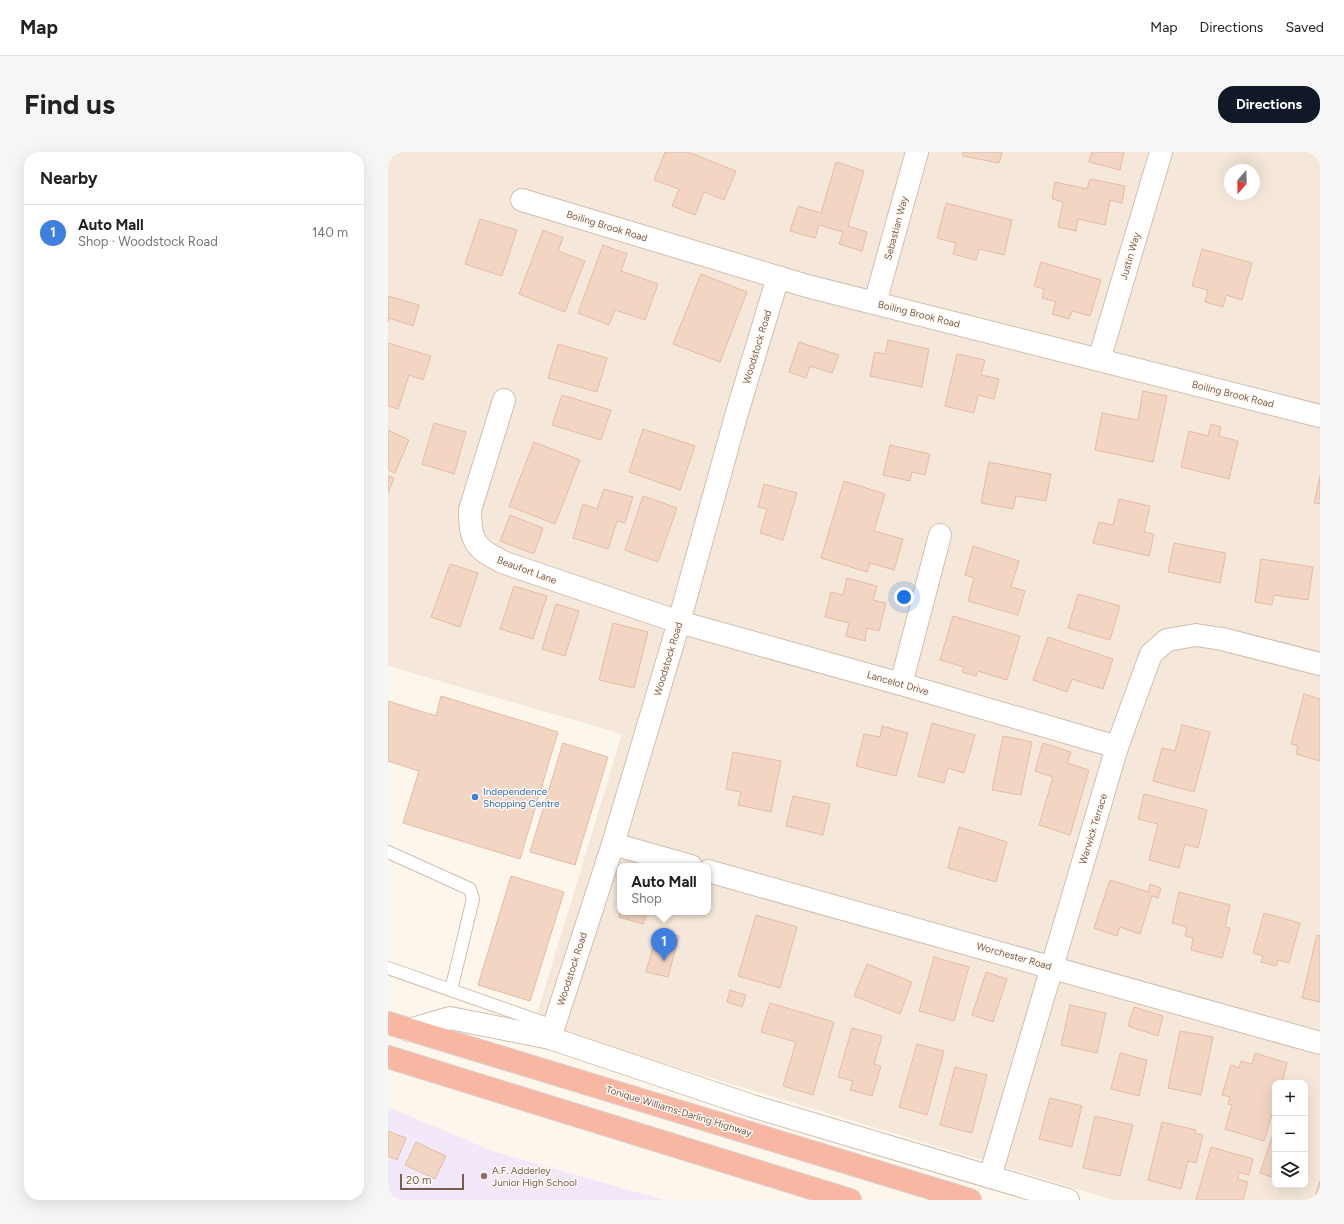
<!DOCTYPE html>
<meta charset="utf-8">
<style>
body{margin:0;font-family:Figtree,sans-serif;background:#f6f6f6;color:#222}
.controls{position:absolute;right:12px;bottom:12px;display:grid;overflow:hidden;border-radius:8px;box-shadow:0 4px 16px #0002}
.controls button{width:36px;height:36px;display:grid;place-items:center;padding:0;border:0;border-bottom:1px solid #e0e0e0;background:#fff;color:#222;font:20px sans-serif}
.compass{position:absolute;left:836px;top:12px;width:36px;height:36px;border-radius:50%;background:#fff;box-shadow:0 4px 16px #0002;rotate:200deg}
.scale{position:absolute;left:12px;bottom:10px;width:64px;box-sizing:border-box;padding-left:4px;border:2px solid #7a5c4d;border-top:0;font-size:11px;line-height:14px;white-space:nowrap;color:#7a5c4d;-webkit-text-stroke:3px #fffaf3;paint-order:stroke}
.you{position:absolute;left:516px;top:445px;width:14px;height:14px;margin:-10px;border:3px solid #fff;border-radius:50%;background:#1a73e8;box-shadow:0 0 0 6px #1a73e833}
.badge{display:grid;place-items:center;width:26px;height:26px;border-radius:50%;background:#111827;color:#fff;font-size:13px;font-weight:700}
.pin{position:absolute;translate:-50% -33px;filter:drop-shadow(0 1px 2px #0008)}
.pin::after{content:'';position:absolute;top:21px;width:14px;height:12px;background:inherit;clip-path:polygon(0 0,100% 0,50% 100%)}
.popup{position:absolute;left:229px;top:711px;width:94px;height:52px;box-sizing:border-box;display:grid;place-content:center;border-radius:8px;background:#fff;filter:drop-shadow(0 1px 3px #0005);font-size:13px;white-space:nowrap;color:#767676}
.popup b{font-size:15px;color:#222}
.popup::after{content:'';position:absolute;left:50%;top:100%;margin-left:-8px;border:8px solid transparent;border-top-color:#fff}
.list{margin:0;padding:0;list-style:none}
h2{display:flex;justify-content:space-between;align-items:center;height:52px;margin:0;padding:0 16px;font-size:17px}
h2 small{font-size:13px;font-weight:400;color:#767676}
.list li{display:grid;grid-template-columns:26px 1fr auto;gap:12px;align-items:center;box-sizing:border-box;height:56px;padding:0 16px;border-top:1px solid #e0e0e0}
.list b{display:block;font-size:15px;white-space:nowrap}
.list p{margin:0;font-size:13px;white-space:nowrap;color:#767676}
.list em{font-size:13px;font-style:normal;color:#767676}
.icon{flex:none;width:22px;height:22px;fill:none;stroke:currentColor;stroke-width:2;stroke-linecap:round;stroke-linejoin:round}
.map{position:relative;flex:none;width:932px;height:1048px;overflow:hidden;border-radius:16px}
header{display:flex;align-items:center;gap:24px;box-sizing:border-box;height:56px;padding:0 20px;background:#fff;border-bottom:1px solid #e0e0e0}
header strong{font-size:19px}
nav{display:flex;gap:22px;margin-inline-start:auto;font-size:14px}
.intro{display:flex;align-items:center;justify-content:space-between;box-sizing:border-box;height:96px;padding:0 24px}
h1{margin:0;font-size:28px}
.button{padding:10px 18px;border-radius:16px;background:#111827;color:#fff;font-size:14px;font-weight:700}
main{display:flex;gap:24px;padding:0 24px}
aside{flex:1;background:#fff;border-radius:16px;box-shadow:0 4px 16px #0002}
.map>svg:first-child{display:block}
.residential{fill:#f5e8da;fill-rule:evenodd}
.education{fill:#f3e8fa}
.building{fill:#f3d5c3;stroke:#e6bba3}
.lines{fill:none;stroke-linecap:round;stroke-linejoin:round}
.lane-casing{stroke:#d1beb0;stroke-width:14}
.street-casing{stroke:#d1beb0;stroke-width:24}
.highway-casing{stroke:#dad1cd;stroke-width:24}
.lane{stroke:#fff;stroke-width:12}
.street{stroke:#fff;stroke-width:22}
.highway{stroke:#f7b7a3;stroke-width:22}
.shop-dot{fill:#3f7fe0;stroke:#fffaf3;stroke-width:1.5}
.education-dot{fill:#8d6e63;stroke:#fffaf3;stroke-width:1.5}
.labels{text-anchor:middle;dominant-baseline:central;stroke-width:3;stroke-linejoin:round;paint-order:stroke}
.street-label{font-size:10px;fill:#7a5c4d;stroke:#fffaf3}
.shop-label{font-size:10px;fill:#366cbe;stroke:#fffaf3;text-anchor:start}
.education-label{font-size:10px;fill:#785e54;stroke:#fffaf3;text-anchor:start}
</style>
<header>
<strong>Map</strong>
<nav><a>Map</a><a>Directions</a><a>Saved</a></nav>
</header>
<div class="intro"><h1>Find us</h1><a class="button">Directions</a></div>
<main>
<aside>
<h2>Nearby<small></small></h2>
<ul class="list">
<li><span class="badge" style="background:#3f7fe0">1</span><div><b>Auto Mall</b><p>Shop · Woodstock Road</p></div><em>140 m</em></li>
</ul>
</aside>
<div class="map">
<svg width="932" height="1048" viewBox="0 0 932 1048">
<rect width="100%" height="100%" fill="#fdf6ec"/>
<path class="residential" d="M0 0H932V1048H725L146 872 234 582 0 514ZM842 18H866V42H842ZM232 714H320V760H232ZM887 931H917V1033H887Z"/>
<polygon class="education" points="0,955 107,1000 276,1048 0,1048"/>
<g class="building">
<polygon points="277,0 300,0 348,19 336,48 316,40 307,63 284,54 291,37 266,28"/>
<polygon points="575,0 614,0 611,11 575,4"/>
<polygon points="704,0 736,0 732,18 701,10"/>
<polygon points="448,10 476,19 460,74 479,80 474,99 451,92 455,80 431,73 427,86 402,79 410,54 433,61"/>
<polygon points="702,27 737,34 734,51 722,48 717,73 690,67 688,79 670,75 675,50 664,47 667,30 699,37"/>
<polygon points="558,51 624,68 616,103 591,97 588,108 565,102 568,91 549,86"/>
<polygon points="92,67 129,78 114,124 77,112"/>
<polygon points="155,78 175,86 170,99 197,109 177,160 131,142"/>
<polygon points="215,93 239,102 233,119 270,132 257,168 227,158 221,173 190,161"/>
<polygon points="814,97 864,111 854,148 838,143 835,155 817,150 820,138 804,134"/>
<polygon points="653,110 713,128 702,164 684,159 681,167 664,162 668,150 654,146 656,137 646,134"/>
<polygon points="313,122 359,140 332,210 285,192"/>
<polygon points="0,144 31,153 25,174 1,166 0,170"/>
<polygon points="500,188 541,197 534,235 482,224 487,200 497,202"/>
<polygon points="411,190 451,203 444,221 422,214 418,226 401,220"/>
<polygon points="0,191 43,204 35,228 21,223 10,257 0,254"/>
<polygon points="170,192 219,206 209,240 160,226"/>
<polygon points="569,202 597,208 593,223 611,227 606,247 590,243 586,261 557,254"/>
<polygon points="755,239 779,244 765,310 707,298 714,261 750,268"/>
<polygon points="174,243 223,258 213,288 164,273"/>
<polygon points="46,271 78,280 66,322 34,312"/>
<polygon points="823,272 833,275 831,284 850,289 841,327 793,315 801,279 820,284"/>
<polygon points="255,277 307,294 292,338 241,320"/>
<polygon points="0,278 21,288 7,321 0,318"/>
<polygon points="146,290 192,308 167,372 121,354"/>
<polygon points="502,293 542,302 537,323 524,320 522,329 495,323"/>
<polygon points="601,310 663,322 658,349 628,344 625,357 593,351"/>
<polygon points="0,324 6,326 0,341"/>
<polygon points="932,324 932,352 926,351"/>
<polygon points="456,329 497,342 486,379 515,387 506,418 482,411 479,420 433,406"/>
<polygon points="376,332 409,341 395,388 372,381 379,357 370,355"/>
<polygon points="216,337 245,345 237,371 229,369 220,397 185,386 195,352 209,357"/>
<polygon points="255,344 289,356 270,410 237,398"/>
<polygon points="731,347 762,354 756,380 766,382 761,404 705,391 711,370 725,373"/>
<polygon points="122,363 155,376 146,402 112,389"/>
<polygon points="786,391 838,401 832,431 780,420"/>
<polygon points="585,394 631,409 623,435 637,439 630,463 580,449 586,426 577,423"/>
<polygon points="873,407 925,415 920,448 886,443 884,453 867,450"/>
<polygon points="62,412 90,421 72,475 43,465"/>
<polygon points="459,426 489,434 485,448 498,451 491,479 479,476 477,489 458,484 461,471 437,465 443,440 455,443"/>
<polygon points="126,434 159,444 145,487 112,477"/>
<polygon points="690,442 732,454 722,488 680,476"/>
<polygon points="168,452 191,459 177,504 154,497"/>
<polygon points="565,464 632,484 619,528 590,519 588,524 574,520 576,515 552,508"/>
<polygon points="225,471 260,480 246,536 211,528"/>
<polygon points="660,485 725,507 715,537 684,527 679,540 645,528"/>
<polygon points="916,542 932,547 932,609 908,602 910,594 903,592"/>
<polygon points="53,544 170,580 132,707 15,671 31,619 0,609 0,549 48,564"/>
<polygon points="544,571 587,583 576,621 560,616 556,631 530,624"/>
<polygon points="794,573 822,580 806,640 765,629 774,596 787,599"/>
<polygon points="494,574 520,581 508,624 468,614 476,582 492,585"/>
<polygon points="615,584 644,590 633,643 604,638"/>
<polygon points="175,591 220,605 187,713 142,700"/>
<polygon points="655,591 683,600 679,611 701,618 682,683 651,673 665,625 647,619"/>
<polygon points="345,600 393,609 383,660 350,653 353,640 338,637"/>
<polygon points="756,642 819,658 810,696 797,692 791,716 761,708 770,672 750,667"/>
<polygon points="405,644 442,652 435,683 398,674"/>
<polygon points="571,675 619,690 608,730 560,716"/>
<polygon points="123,724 176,740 142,849 90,833"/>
<polygon points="722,728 760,740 762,732 773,736 770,746 764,744 752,782 732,775 729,784 706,776"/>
<polygon points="791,740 842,753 837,775 842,776 834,806 803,798 805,786 797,784 799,775 784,771"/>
<polygon points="232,760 259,760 255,772 231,765"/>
<polygon points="876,761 912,771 901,811 890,808 888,814 873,810 875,804 865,801"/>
<polygon points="368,763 409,775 392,836 350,824"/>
<polygon points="270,778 291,784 280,825 258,820"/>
<polygon points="929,783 932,784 932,850 914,846"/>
<polygon points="546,805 581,815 566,869 531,859"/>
<polygon points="479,812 524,830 512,862 466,844"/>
<polygon points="598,820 619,827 605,870 584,863"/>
<polygon points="342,838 358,843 354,855 339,850"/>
<polygon points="382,851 446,870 425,943 395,934 408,890 373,880"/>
<polygon points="682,853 718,861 709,901 673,893"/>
<polygon points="746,855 775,864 770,884 740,874"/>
<polygon points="464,876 494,884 486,912 493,914 484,944 462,938 465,929 450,925"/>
<polygon points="792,879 825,885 813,943 780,936"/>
<polygon points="529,892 556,899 539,963 511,955"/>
<polygon points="732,901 759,908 751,944 723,937"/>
<polygon points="867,901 899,911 894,931 887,931 887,952 876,989 837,977 844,953 840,952 842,945 834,943 843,913 851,916 853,909 864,912"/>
<polygon points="567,915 599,923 584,981 552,973"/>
<polygon points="662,946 694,954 684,995 651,987"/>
<polygon points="707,964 745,973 732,1024 695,1016"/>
<polygon points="774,970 808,978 807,981 815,983 808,1011 800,1009 793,1037 760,1028"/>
<polygon points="0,979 18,986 9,1008 0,1004"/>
<polygon points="886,979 887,980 887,1026 872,1021"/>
<polygon points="28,990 58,1004 47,1027 17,1013"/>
<polygon points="823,995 865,1007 861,1023 851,1020 850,1027 860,1030 855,1048 808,1048"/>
<polygon points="932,1029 932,1048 926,1048"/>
</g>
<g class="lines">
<g class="lane-casing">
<g id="lane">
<polyline points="0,700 82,737 85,747 63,838"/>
<polyline points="0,816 165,874"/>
</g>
</g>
<g class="street-casing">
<g id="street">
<polyline points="134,48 419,134 932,264"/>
<polyline points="487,151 529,0"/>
<polyline points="711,208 773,0"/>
<path d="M116 248 82 358C82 391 88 397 117 411L291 470 513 532 729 595"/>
<polyline points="513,532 552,383"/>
<polyline points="225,692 303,714"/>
<polyline points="320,719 932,891"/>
<polyline points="21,878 62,866 162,886 364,954 680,1048"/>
<polyline points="162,886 225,692 291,470 348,264 390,125"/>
<polyline points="602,1025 729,595 763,502 779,488 808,483 834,487 932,512"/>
</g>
</g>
<g class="highway-casing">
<g id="highway">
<polyline points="0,871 582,1048"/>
<polyline points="0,905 462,1048"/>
</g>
</g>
<use href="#lane" class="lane"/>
<use href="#street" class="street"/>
<use href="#highway" class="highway"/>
</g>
<circle class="shop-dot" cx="87" cy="645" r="4"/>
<circle class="education-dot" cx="96" cy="1024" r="4"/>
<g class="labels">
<g class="street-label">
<text transform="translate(219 74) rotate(17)">Boiling Brook Road</text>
<text transform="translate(508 76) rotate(-75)">Sebastian Way</text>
<text transform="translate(742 104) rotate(-74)">Justin Way</text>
<text transform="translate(531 162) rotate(14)">Boiling Brook Road</text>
<text transform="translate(369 195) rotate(-73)">Woodstock Road</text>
<text transform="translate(845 242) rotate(14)">Boiling Brook Road</text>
<text transform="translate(139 418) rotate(20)">Beaufort Lane</text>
<text transform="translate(280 507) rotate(-73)">Woodstock Road</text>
<text transform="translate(510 531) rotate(16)">Lancelot Drive</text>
<text transform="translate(705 677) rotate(-73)">Warwick Terrace</text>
<text transform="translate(626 804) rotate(16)">Worchester Road</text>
<text transform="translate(184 817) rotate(-72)">Woodstock Road</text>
<text transform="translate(291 959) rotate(17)">Tonique Williams-Darling Highway</text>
</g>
<g class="shop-label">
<text x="95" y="639">Independence<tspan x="95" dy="12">Shopping Centre</tspan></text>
</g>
<g class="education-label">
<text x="104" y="1018">A.F. Adderley<tspan x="104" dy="12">Junior High School</tspan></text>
</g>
</g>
</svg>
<div class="controls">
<button>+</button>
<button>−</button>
<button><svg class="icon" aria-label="layers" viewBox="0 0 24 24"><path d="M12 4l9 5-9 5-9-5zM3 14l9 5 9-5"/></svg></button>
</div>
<svg class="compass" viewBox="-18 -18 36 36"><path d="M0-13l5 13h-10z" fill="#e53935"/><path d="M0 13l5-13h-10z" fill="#767676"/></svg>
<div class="scale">20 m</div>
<div class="you"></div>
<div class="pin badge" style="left:276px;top:809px;background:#3f7fe0">1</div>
<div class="popup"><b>Auto Mall</b>Shop</div>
</div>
</main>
